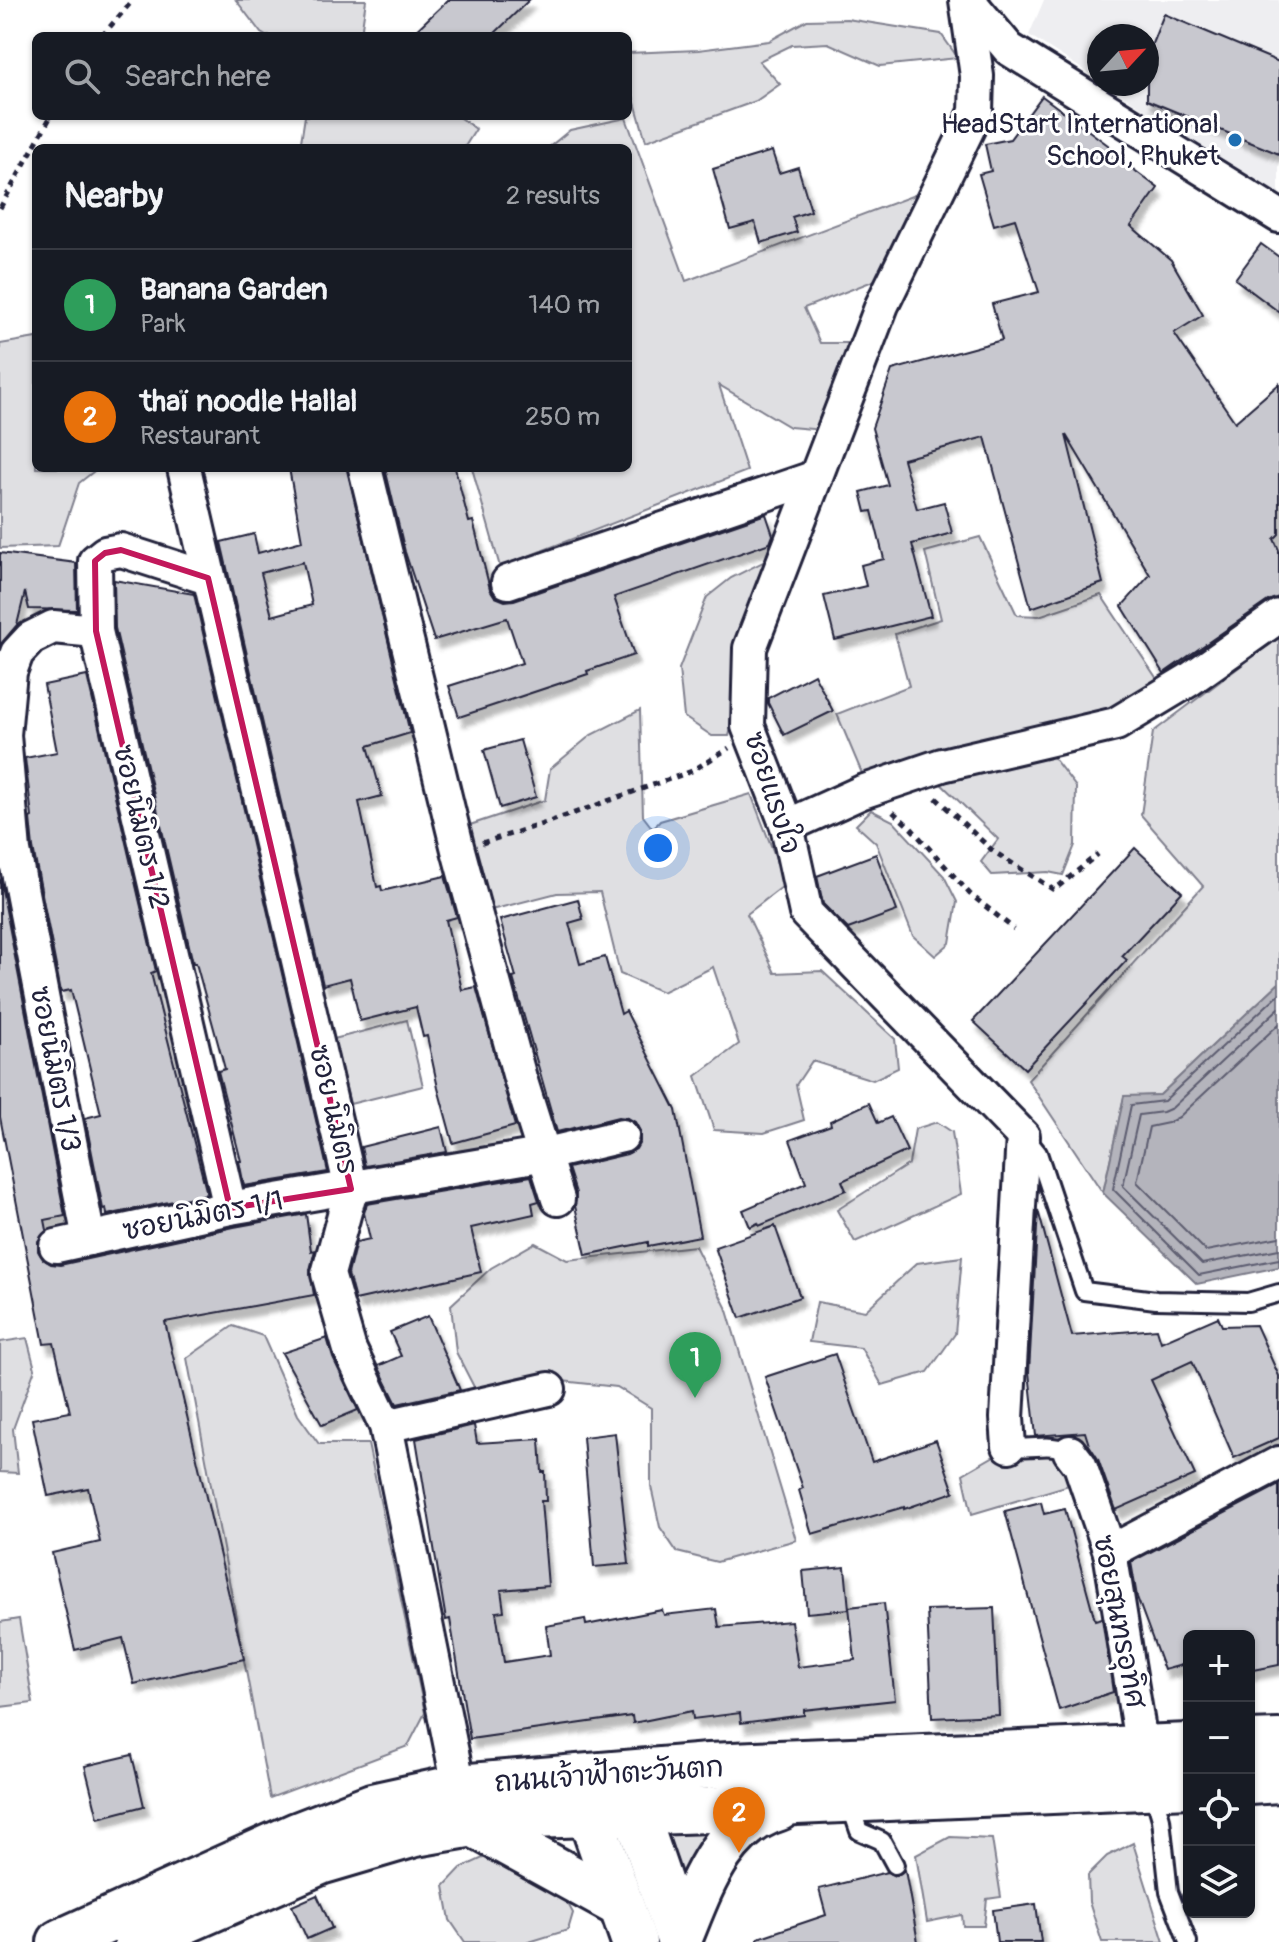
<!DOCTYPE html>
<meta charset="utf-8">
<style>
body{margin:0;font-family:Pangolin,"Playpen Sans Thai",sans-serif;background:#20242c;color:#f1f3f6}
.controls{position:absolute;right:24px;bottom:24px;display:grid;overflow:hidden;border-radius:12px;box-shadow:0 2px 6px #0004}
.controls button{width:72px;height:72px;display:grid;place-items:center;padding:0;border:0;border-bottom:2px solid #363941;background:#171b24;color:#f1f3f6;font:40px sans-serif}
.compass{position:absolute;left:1087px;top:24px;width:72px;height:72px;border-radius:50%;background:#171b24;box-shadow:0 2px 6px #0004;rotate:64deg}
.you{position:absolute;left:658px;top:848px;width:28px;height:28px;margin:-20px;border:6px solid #fff;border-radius:50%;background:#1a73e8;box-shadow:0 0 0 12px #1a73e833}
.badge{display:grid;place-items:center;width:52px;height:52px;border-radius:50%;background:#ea580c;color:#fff;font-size:26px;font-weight:700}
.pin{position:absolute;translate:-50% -66px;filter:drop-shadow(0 2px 4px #0008)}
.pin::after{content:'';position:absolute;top:42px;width:28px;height:24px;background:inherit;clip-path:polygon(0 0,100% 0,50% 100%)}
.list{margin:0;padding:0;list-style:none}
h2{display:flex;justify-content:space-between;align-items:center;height:104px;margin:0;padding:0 32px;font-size:34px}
h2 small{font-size:26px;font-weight:400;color:#9ea1a6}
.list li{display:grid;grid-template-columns:52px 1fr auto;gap:24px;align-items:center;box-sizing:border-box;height:112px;padding:0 32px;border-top:2px solid #363941}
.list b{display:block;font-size:30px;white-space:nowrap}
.list p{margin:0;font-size:26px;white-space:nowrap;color:#9ea1a6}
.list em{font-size:26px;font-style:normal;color:#9ea1a6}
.icon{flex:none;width:44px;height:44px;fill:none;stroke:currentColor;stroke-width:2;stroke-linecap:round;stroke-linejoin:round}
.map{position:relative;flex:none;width:1279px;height:1942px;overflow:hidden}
.search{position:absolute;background:#171b24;box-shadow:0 2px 6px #0004;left:32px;top:32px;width:600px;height:88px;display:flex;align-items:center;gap:20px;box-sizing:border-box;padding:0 28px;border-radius:12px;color:#9ea1a6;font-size:30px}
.panel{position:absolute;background:#171b24;box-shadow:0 2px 6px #0004;left:32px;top:144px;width:600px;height:328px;border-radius:12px}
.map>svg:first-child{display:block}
.built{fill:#eeeef1}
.green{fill:#dfdfe2;stroke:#80808e;stroke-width:2}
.water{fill:#b4b4bc;stroke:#7a7a88;stroke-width:2}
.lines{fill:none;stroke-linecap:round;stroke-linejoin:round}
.shore{stroke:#5c5c6f;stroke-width:2}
.building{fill:#c8c8cf;stroke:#22223b;stroke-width:2;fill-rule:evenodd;filter:url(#shadow)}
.service-casing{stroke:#22223b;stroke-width:22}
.minor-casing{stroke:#22223b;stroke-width:38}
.secondary-casing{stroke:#22223b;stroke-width:50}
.path{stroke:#22223b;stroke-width:5;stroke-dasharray:6 6;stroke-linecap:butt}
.service{stroke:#fff;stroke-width:16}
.minor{stroke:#fff;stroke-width:32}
.secondary{stroke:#fff;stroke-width:44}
.marked{fill:none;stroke:#c2185b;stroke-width:6;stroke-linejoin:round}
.poi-dot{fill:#1f6fb2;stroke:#fff;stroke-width:3}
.labels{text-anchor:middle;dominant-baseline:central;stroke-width:6;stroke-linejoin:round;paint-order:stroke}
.poi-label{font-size:28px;fill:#22223b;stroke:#fff;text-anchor:end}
.street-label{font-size:28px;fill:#22223b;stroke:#fff}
</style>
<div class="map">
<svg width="1279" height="1942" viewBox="0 0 1279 1942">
<defs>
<filter id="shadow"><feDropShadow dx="5" dy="9" stdDeviation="2" flood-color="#0004"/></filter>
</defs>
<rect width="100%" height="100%" fill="#fff"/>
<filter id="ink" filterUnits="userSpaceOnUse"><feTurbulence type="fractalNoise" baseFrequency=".0125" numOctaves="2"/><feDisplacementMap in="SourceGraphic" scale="16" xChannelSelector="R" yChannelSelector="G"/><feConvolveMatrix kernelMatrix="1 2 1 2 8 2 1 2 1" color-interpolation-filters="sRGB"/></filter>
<g filter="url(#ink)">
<polygon class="built" points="1044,0 1279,0 1279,196 1105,84 1147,84 1147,36 1099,36 1099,80 1029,35"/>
<g class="green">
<polygon points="236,0 366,0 362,27 367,36 266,36 261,33"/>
<polygon points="847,19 941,34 958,58 880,66 828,43 792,45 759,61 780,84 756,101 646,141 628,78 628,53 698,50 769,41 807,20"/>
<polygon points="305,116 457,116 476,129 464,148 300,148"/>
<polygon points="626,118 686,281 917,194 878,279 804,308 820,343 853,343 823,430 790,427 719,385 747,471 500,567 472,468 628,468 628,148 548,148 570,130"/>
<polygon points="36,338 36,468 98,468 79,483 58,546 0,548 0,344"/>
<polygon points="980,537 1017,615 1039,616 1101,595 1161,685 1121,706 866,783 837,714 909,686 895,634 941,619 925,552"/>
<polygon points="775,556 729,736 712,736 684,717 679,669 707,597 731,578"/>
<polygon points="1279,637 1279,983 1160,1095 1124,1097 1103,1193 1028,1080 1203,886 1141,815 1153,732"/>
<polygon points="640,710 643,816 653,829 660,821 751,794 786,884 747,914 775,973 822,971 895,1039 898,1068 873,1080 812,1061 796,1085 804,1120 764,1133 714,1130 696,1076 739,1044 713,967 662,992 620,974 600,892 557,893 491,910 464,827 545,800 550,769 591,735"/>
<polygon points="1049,752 1076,787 1075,845 1063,875 1048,872 992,875 981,862 998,839 935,778"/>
<polygon points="871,810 893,821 944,876 957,902 950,943 935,956 913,936 876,843 856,825"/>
<polygon points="407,1020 423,1086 350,1104 334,1039"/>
<polygon points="937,1122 952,1132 961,1194 855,1242 837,1210 909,1164 915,1129"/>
<polygon points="535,1243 567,1260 695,1246 726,1307 796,1540 717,1562 677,1552 660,1527 651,1487 651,1408 617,1387 562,1381 475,1389 456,1352 451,1305 491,1268"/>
<polygon points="962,1257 955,1334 928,1372 882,1385 861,1348 809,1342 817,1302 865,1311 917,1263"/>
<polygon points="233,1326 263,1336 298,1415 319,1444 368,1444 425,1713 408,1746 270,1798 187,1358"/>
<polygon points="27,1338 35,1369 13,1429 18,1473 0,1472 0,1342"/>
<polygon points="1054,1450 1076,1483 972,1514 963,1474 1001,1452"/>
<polygon points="19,1619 33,1703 0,1707 0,1622"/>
<polygon points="723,1825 684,1902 652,1831"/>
<polygon points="950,1837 992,1839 1001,1897 987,1899 984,1926 963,1926 962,1915 927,1922 916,1855"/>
<polygon points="1133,1843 1164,1942 1102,1942 1089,1902 1088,1875 1107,1856"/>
<polygon points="509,1846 558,1885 573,1913 568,1930 529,1942 465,1942 450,1920 444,1886 461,1868"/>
</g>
<polygon class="water" points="1279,983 1279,1267 1197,1284 1103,1193 1124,1096 1160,1095"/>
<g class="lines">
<g class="shore">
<polyline points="1279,994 1164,1101 1131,1105 1113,1189 1199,1275 1279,1259"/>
<polyline points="1279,1008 1172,1108 1163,1112 1139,1115 1123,1186 1202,1264 1279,1249"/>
<polyline points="1279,1024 1179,1117 1168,1123 1149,1127 1137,1182 1206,1251 1279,1237"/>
</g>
</g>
<g class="building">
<polygon points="448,0 529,0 492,36 410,36"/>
<polygon points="1164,14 1279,62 1279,154 1147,100 1147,56"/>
<polygon points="1042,96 1116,151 1113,154 1158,188 1131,226 1171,260 1203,315 1174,333 1235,422 1279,384 1279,534 1274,539 1279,550 1279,597 1268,601 1164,673 1122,606 1150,575 1066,435 1103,583 1031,608 985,437 903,459 917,509 944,502 952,533 912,544 931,616 835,640 824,596 866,586 861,565 884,559 872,511 866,512 861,492 888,485 872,428 892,370 1002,340 992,304 1039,292 1015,219 994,225 979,174 991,171 985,144 1010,139"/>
<polygon points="772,151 779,173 798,167 811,211 792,217 797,232 761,243 755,222 730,229 713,169"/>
<polygon points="1261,244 1279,257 1279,312 1235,279"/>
<path d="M289 468H347L410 733 368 746 382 796 359 802 377 887 381 886 382 891 445 876 457 917 446 920 462 990 476 987 515 1126 453 1143 438 1088 427 1036 423 1037 416 1007 360 1021 350 978 323 985 221 542 254 534 258 553 302 541ZM303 562 312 605 272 616 261 573Z"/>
<polygon points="385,468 455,468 469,522 473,521 490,589 495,597 505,601 514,600 766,514 773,535 770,543 614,597 634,655 587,671 588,674 459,717 449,686 522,663 507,618 434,640 405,552"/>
<polygon points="0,553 76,563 77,610 29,609 25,592 17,625 0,645"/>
<polygon points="114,580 194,594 328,1172 244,1186 239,1161 241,1161 218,1071 225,1069 196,963 193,963 115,628"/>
<polygon points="814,674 833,711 784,735 768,703 768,698"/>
<polygon points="87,676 156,971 151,973 207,1194 107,1215 106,1208 103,1209 85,1118 101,1114 71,990 61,992 33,848 30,818 32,817 25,758 57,752 44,685"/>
<polygon points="520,740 536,797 500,808 484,750"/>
<polygon points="1135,848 1182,892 1122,956 1127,960 1025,1069 973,1021"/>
<polygon points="876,854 897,911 848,929 823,904 817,876"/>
<polygon points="0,879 65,1216 45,1220 47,1230 38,1241 38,1251 43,1259 51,1264 60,1265 234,1227 306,1214 311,1251 315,1250 310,1270 314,1295 165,1322 244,1659 134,1684 123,1638 75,1650 52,1553 100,1542 88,1488 48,1496 32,1419 70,1412 54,1343 44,1344 0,1117"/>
<polygon points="578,899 583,919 569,923 580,964 605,957 621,1014 626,1011 676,1110 700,1236 648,1246 648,1242 586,1255 575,1206 576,1193 568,1168 627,1154 636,1149 640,1142 640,1131 635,1122 628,1118 618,1117 557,1132 513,978 516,977 500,920"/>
<polygon points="869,1103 878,1123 891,1117 907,1151 842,1181 846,1190 759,1226 758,1223 750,1227 743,1210 806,1183 790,1140 831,1125 830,1121"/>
<polygon points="441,1127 447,1152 365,1166 361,1147"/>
<polygon points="531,1176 539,1201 532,1203 534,1214 471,1228 481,1272 355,1300 348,1274 356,1242 370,1239 364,1213 367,1204"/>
<polygon points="1038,1210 1072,1336 1157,1329 1161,1342 1218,1317 1222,1326 1256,1325 1279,1376 1279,1438 1234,1458 1192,1361 1151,1380 1195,1475 1116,1510 1098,1459 1089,1445 1085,1432 1036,1436 1029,1372"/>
<polygon points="775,1226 800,1297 740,1318 715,1247"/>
<polygon points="428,1316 460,1390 397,1404 378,1366 401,1356 390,1332"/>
<polygon points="327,1338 333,1358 358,1410 322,1425 282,1353"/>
<polygon points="835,1354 872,1462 936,1440 954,1492 904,1509 904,1507 812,1534 799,1490 803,1488 765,1377"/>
<polygon points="474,1425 477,1443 540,1439 542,1472 545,1472 546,1501 541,1501 548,1586 501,1590 504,1611 496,1612 504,1662 550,1655 546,1626 585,1619 586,1625 662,1610 664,1615 716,1609 719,1627 791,1621 798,1667 855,1660 849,1607 884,1603 895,1700 804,1710 804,1715 741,1723 740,1713 693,1719 692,1711 633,1723 632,1716 470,1739 450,1619 446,1620 416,1439"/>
<polygon points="615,1433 629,1564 594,1567 583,1437"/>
<polygon points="1279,1485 1279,1665 1249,1671 1249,1636 1189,1636 1189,1663 1164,1670 1137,1597 1131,1562"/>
<polygon points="1041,1502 1044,1514 1065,1509 1095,1620 1102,1618 1113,1692 1059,1710 1005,1511"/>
<polygon points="845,1567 849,1609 807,1613 803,1571"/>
<polygon points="994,1608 999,1715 932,1718 927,1610"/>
<polygon points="132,1755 144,1806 98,1818 85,1766"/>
<polygon points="905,1870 918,1942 758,1942 758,1938 826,1915 819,1889 887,1872 895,1876"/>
<polygon points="317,1895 332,1928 307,1939 292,1906"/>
<polygon points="1036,1904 1041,1942 997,1942 993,1910"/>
</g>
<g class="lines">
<g class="service-casing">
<g id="service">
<polyline points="1025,1137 1038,1153 1084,1291 1156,1300 1248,1302 1279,1293"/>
<path d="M1009 1446C1034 1451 1048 1441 1070 1452"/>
<polyline points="1152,1788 1161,1819 1169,1892 1188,1942"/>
<polyline points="849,1802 859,1831 882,1841 895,1865"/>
</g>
</g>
<g class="minor-casing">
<g id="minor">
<polyline points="966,0 977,76 976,112 882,305 750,648 748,726 787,826 806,913 1023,1136 1007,1418 1009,1446"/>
<polyline points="968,0 1009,49 1279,216"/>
<polyline points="184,468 351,1189 328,1274 350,1350 386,1426 459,1787"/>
<polyline points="365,468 458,850 520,1078 558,1199"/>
<polyline points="208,578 121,550 105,553 95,561 96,631 230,1208"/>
<polyline points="508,582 816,477"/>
<polyline points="787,826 862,792 942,765 1116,724 1189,680 1279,616"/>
<polyline points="89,1239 14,851 4,735 10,672 17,653 31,638 53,627 96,631"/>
<polyline points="56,1246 230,1208 546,1154 622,1136"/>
<polyline points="386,1426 549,1389"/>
<polyline points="1070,1452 1080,1465 1110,1552 1142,1749"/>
<polyline points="1110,1552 1279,1463"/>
</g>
</g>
<g class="secondary-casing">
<g id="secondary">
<polyline points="1249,1743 1279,1742"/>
<polyline points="1249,1782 1279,1780"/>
<polyline points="627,1787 680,1942"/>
<polyline points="581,1789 634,1942"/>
<polyline points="473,1824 620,1905"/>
<path d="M679 1940C700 1889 720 1825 779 1808"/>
<polyline points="60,1942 297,1835 372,1806 459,1787 708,1766 1189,1746"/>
<polyline points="137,1942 320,1862 415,1834 473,1824 531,1816 710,1810 796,1802 1189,1785"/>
</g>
</g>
<g class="path">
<polyline points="102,36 133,0"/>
<polyline points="0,208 51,116"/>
<polyline points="936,798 993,851 1054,890 1098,854"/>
<polyline points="893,812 911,828 970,894 1014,929"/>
<polyline points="482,843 546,823 692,771 729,748"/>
</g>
<use href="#service" class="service"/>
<use href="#minor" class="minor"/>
<use href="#secondary" class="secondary"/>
</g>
</g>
<path class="marked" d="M121 550 208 578 351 1189 230 1208 96 631 95 561 105 553Z"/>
<circle class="poi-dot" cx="1235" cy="140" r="8"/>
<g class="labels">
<g class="poi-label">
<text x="1219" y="124">HeadStart International<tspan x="1219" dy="32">School, Phuket</tspan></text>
</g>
<g class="street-label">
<text transform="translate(772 793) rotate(72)">ซอยแรงใจ</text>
<text transform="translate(141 827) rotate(77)">ซอยนิมิตร 1/2</text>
<text transform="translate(55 1069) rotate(79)">ซอยนิมิตร 1/3</text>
<text transform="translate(333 1110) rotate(77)">ซอย นิมิตร</text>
<text transform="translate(203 1216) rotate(-11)">ซอยนิมิตร 1/1</text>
<text transform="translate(1119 1621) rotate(79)">ซอยสุนทรอุทิศ</text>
<text transform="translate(609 1775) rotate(-4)">ถนนเจ้าฟ้าตะวันตก</text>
</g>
</g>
</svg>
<div class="controls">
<button>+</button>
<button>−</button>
<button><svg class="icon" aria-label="locate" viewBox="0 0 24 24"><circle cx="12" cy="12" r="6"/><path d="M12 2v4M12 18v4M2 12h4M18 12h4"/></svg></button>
<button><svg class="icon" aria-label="layers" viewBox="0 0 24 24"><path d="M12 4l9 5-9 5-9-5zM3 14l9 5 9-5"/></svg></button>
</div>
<svg class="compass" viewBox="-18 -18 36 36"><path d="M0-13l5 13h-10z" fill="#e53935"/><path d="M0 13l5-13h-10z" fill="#9ea1a6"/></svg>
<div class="you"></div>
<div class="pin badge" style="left:695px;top:1398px;background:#2e9e5b">1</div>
<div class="pin badge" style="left:739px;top:1853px;background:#e8710a">2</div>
<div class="search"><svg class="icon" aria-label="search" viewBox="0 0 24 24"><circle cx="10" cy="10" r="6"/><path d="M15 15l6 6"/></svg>Search here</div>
<section class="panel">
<h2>Nearby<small>2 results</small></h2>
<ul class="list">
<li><span class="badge" style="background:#2e9e5b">1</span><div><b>Banana Garden</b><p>Park</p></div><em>140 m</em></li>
<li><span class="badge" style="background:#e8710a">2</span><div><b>thaï noodle Hallal</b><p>Restaurant</p></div><em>250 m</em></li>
</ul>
</section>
</div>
